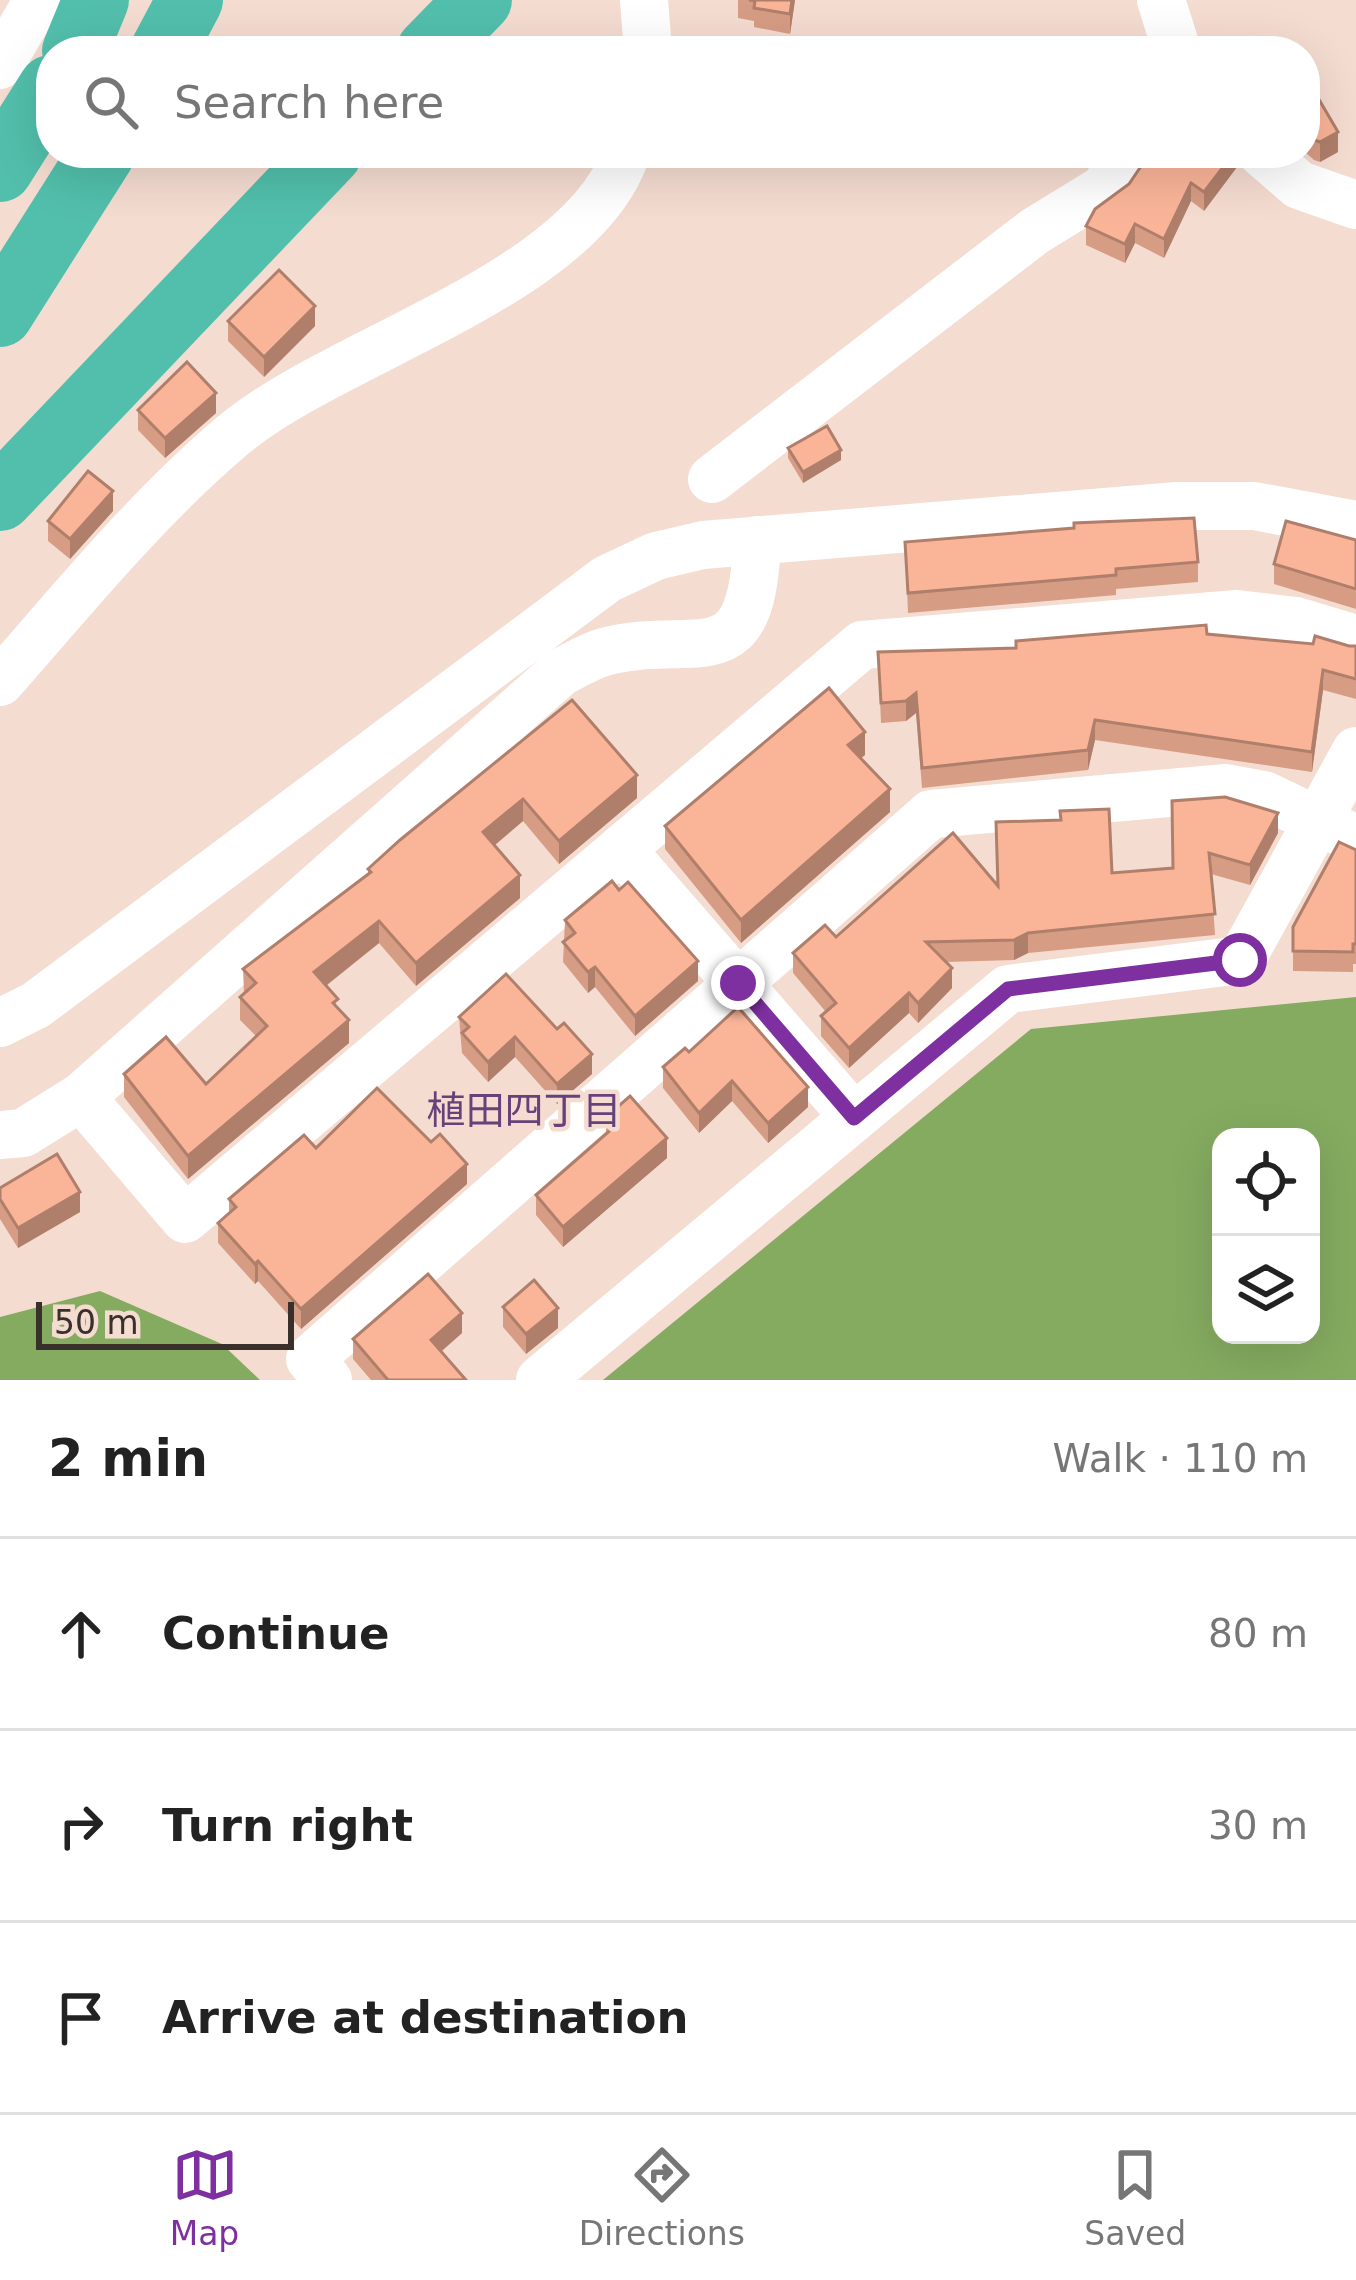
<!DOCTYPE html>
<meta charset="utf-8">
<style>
body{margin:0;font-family:"DejaVu Sans","Noto Sans JP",sans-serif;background:#f2f2f2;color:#222}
.controls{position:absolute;right:36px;bottom:36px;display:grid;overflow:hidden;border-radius:24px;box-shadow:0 12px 48px #0002}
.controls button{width:108px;height:108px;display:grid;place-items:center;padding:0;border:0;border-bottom:3px solid #e0e0e0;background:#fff;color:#222;font:60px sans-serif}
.scale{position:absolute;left:36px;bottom:30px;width:258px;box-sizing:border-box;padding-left:12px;border:6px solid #392f2b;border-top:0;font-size:33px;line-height:42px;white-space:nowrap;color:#392f2b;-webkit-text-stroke:9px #f5dcd1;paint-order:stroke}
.stop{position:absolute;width:36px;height:36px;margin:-27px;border:9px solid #7e2fa0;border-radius:50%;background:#fff}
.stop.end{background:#7e2fa0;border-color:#fff;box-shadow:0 3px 12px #0008}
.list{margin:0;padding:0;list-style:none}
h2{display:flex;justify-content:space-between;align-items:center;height:156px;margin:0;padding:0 48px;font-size:51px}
h2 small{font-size:39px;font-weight:400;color:#767676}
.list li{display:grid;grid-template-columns:78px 1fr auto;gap:36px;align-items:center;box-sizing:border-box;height:192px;padding:0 48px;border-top:3px solid #e0e0e0}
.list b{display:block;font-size:45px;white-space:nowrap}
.list em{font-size:39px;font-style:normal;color:#767676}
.icon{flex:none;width:66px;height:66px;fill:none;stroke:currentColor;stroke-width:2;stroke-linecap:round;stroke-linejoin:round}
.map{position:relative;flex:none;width:1356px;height:1380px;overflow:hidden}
.search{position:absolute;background:#fff;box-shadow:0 12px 48px #0002;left:36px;right:36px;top:36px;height:132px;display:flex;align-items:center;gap:30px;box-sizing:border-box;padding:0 42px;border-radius:48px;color:#767676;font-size:45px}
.sheet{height:732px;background:#fff}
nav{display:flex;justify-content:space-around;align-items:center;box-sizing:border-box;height:168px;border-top:3px solid #e0e0e0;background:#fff;font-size:33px;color:#767676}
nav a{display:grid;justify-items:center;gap:6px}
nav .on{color:#7e2fa0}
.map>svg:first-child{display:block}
.forest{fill:#85ab60;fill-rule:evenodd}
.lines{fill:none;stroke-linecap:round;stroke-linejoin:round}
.minor{stroke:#fff;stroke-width:48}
.highway{stroke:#52bfac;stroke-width:66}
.wall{fill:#d79c84}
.shaded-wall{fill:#af7f6b}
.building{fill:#fab599;stroke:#af7f6b;stroke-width:3}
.route{stroke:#7e2fa0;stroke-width:15}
.labels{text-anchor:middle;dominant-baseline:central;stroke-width:9;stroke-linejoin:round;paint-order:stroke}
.neighbourhood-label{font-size:39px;fill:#67417a;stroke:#f5dcd1}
</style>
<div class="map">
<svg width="1356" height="1380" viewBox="0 0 1356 1380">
<rect width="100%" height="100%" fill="#f5dcd1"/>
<g class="forest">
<path d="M1356 997V1380H603L1031 1029ZM1221 1137H1311V1335H1221Z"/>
<polygon points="100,1291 222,1344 260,1380 0,1380 0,1317"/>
</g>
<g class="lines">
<g class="minor">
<polyline points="644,0 648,51"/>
<polyline points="1161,0 1177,51"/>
<polyline points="0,65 38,0"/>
<polyline points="1262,153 1299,185 1356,205"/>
<polyline points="712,479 1035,231 1105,188 1126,153"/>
<path d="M0 682C74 598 146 509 232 436 333 350 583 285 626 153"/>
<polyline points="621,849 854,1117"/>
<polyline points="0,1023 36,1005 607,579 656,556 703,545 1178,506 1254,506 1356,525"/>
<polyline points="81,1097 185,1219 862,645 1237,614 1296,621 1356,639"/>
<path d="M0 1135 23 1133 81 1097 561 672C574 666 589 656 604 652 696 627 752 685 757 540"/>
<polyline points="328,1380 310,1359 931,814 1226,788 1264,795 1356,839"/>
<polyline points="540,1380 1008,989 1241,960 1356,751"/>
</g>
<g class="highway">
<polyline points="75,51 96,0"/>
<polyline points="163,51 190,0"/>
<polyline points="429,51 479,0"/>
<polyline points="0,169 51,88"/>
<polyline points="0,314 102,153"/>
<polyline points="0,498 329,153"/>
</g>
</g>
<g class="wall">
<polygon points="738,0 795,0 790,34 754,27 754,21 738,18"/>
<polygon points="1305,96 1338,152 1320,162 1314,160 1305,152"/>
<polygon points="1237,153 1237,167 1204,211 1191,201 1164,258 1135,243 1125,263 1086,245 1086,226"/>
<polygon points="228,321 315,326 264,377 228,341"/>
<polygon points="138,410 216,413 165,458 138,430"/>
<polygon points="788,448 841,460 803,483 788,458"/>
<polygon points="113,511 70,559 48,541 48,521"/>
<polygon points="1356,540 1356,609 1274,584 1274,564"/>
<polygon points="905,542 1198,562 1198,582 1116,589 1116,595 908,613"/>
<polygon points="1207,634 1313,644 1356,646 1356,699 1323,690 1312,772 1095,740 1088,770 922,788 916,713 906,721 881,723 878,652 1016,648"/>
<polygon points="572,700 637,798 559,864 523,821 495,845 520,898 416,986 379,943 326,986 338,1008 349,1043 188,1179 124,1097 124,1074 206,1084 256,1036 240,1020 240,997 244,993 243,969 368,875 368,869"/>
<polygon points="865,755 861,758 890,812 741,943 665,849 665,826"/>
<polygon points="1172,801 1278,833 1250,885 1211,874 1215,935 1028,953 1014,960 946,962 952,988 918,1023 909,1013 849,1068 821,1036 821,1016 826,1012 793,973 793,953 836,937 1112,873 1173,868"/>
<polygon points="1356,850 1356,964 1353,964 1353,972 1293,971 1293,927"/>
<polygon points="565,920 698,981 635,1036 595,987 588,993 563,962"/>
<polygon points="506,974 592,1074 557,1104 515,1057 488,1082 462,1053 459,1017"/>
<polygon points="689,1052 808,1107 768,1143 732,1101 699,1133 663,1088 663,1067"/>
<polygon points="606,1117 667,1158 563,1247 536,1215 536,1195 606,1134"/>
<polygon points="316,1148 467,1184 301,1329 258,1281 255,1284 218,1243 218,1223 229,1213 229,1199"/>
<polygon points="0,1188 80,1212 18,1248 0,1219"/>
<polygon points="503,1307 558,1328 526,1354 503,1327"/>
<polygon points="462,1333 441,1352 466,1380 371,1380 353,1359 353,1339"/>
</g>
<g class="shaded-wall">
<polygon points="792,0 795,0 790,34 790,14"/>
<polygon points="1338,132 1338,152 1320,162 1320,142"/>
<polygon points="831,153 848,153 831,159"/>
<polygon points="1234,153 1237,153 1237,167 1204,211 1204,192"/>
<polygon points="1191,183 1191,201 1164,258 1164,239"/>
<polygon points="1135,224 1135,243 1125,263 1125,244"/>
<polygon points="315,306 315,326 264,377 264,357"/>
<polygon points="216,393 216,413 165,458 165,438"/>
<polygon points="841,450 841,460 803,483 803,472"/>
<polygon points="113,491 113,511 70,559 70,539"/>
<polygon points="1323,670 1323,690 1312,772 1312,752"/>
<polygon points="916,693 916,713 906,721 906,701"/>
<polygon points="1095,720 1095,740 1088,770 1088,750"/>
<polygon points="865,732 865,755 848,768 848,745"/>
<polygon points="637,775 637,798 559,864 559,841"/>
<polygon points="890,789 890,812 741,943 741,920"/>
<polygon points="523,799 523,821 483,855 483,832"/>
<polygon points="1278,813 1278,833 1250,885 1250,865"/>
<polygon points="520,875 520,898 416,986 416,963"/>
<polygon points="379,921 379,943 314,995 314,972"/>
<polygon points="1028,933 1028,953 1014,960 1014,940"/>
<polygon points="698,961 698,981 635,1036 635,1016"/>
<polygon points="595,967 595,987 588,993 588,972"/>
<polygon points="952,968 952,988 918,1023 918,1003"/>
<polygon points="909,993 909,1013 849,1068 849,1048"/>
<polygon points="349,1020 349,1043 188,1179 188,1156"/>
<polygon points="515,1037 515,1057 488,1082 488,1062"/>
<polygon points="592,1054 592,1074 557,1104 557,1084"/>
<polygon points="732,1081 732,1101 699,1133 699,1113"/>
<polygon points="808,1087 808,1107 768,1143 768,1123"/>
<polygon points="667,1138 667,1158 563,1247 563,1227"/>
<polygon points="467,1164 467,1184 301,1329 301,1309"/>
<polygon points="80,1192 80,1212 18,1248 18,1228"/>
<polygon points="258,1261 258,1281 255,1284 255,1264"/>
<polygon points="558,1308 558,1328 526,1354 526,1334"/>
<polygon points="462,1313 462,1333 431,1360 431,1340"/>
</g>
<g class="building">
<polygon points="749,0 792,0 790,14 754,8 755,1"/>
<polygon points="1314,91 1338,132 1320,142 1314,140 1305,131 1305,96"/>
<polygon points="1150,153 1234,153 1204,192 1191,183 1164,239 1135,224 1125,244 1086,226 1095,209 1129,184"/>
<polygon points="279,270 315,306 264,357 228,321"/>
<polygon points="187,362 216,393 165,438 138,410"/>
<polygon points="827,426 841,450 803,472 788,448"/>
<polygon points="88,471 113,491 70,539 48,521"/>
<polygon points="1194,518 1198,562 1116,569 1116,575 908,593 905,542 1074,528 1074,523"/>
<polygon points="1286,521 1356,540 1356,589 1274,564"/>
<polygon points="1206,625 1207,634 1313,644 1315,636 1349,646 1356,646 1356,679 1323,670 1312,752 1095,720 1088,750 922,768 916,693 906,701 881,703 878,652 1016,648 1016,641"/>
<polygon points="829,688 865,732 848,745 890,789 741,920 665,826"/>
<polygon points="572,700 637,775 559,841 523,799 483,832 520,875 416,963 379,921 314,972 338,999 333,1003 349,1020 188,1156 124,1074 166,1037 206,1084 267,1026 240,997 256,983 243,969 371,872 368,869 400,840"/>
<polygon points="1225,797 1278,813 1250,865 1209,853 1215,914 1028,933 1014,940 926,942 952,968 918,1003 909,993 849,1048 821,1016 836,1003 793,953 825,925 836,937 953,833 998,886 996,822 1061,820 1060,811 1109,809 1112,873 1173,868 1172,801"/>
<polygon points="1339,842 1356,850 1356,944 1353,944 1353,952 1293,951 1293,927"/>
<polygon points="612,881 619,890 628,882 698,961 635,1016 595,967 588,972 563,942 575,933 565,920"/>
<polygon points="506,974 557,1029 564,1023 592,1054 557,1084 515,1037 488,1062 462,1033 469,1027 459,1017"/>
<polygon points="738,1007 808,1087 768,1123 732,1081 699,1113 663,1067 685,1048 689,1052"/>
<polygon points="377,1088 431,1142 440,1134 467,1164 301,1309 258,1261 255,1264 218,1223 236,1207 229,1199 304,1135 316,1148"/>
<polygon points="630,1096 667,1138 563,1227 536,1195 614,1127 606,1117"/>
<polygon points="57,1154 80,1192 18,1228 0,1199 0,1188"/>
<polygon points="428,1274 462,1313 431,1340 466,1380 388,1380 353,1339"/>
<polygon points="534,1280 558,1308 526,1334 503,1307"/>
</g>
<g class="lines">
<polyline class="route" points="738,983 854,1118 1008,989 1240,960"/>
</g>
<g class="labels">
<g class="neighbourhood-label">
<text x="524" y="1110">植田四丁目</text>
</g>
</g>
</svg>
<div class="controls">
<button><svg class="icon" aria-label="locate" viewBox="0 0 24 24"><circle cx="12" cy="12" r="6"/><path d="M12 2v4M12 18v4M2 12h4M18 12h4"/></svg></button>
<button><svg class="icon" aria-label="layers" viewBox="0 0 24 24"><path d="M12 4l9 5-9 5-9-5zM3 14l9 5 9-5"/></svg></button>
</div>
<div class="scale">50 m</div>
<div class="stop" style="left:1240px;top:960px"></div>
<div class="stop end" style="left:738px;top:983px"></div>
<div class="search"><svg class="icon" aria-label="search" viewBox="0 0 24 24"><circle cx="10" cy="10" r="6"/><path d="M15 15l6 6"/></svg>Search here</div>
</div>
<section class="sheet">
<h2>2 min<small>Walk · 110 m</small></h2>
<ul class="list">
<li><svg class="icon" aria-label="ahead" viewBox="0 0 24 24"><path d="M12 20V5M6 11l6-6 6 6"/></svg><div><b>Continue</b></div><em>80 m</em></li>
<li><svg class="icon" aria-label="right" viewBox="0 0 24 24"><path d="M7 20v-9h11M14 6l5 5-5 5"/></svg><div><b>Turn right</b></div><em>30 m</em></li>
<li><svg class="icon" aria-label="arrive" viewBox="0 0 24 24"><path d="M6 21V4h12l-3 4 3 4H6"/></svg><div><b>Arrive at destination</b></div></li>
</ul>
</section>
<nav>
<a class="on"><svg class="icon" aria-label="map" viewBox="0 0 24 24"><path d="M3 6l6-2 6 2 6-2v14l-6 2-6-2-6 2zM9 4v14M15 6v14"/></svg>Map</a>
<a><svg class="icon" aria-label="directions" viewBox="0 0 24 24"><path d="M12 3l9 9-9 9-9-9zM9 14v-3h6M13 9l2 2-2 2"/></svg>Directions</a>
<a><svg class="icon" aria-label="saved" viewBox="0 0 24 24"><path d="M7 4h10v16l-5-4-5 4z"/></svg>Saved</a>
</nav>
